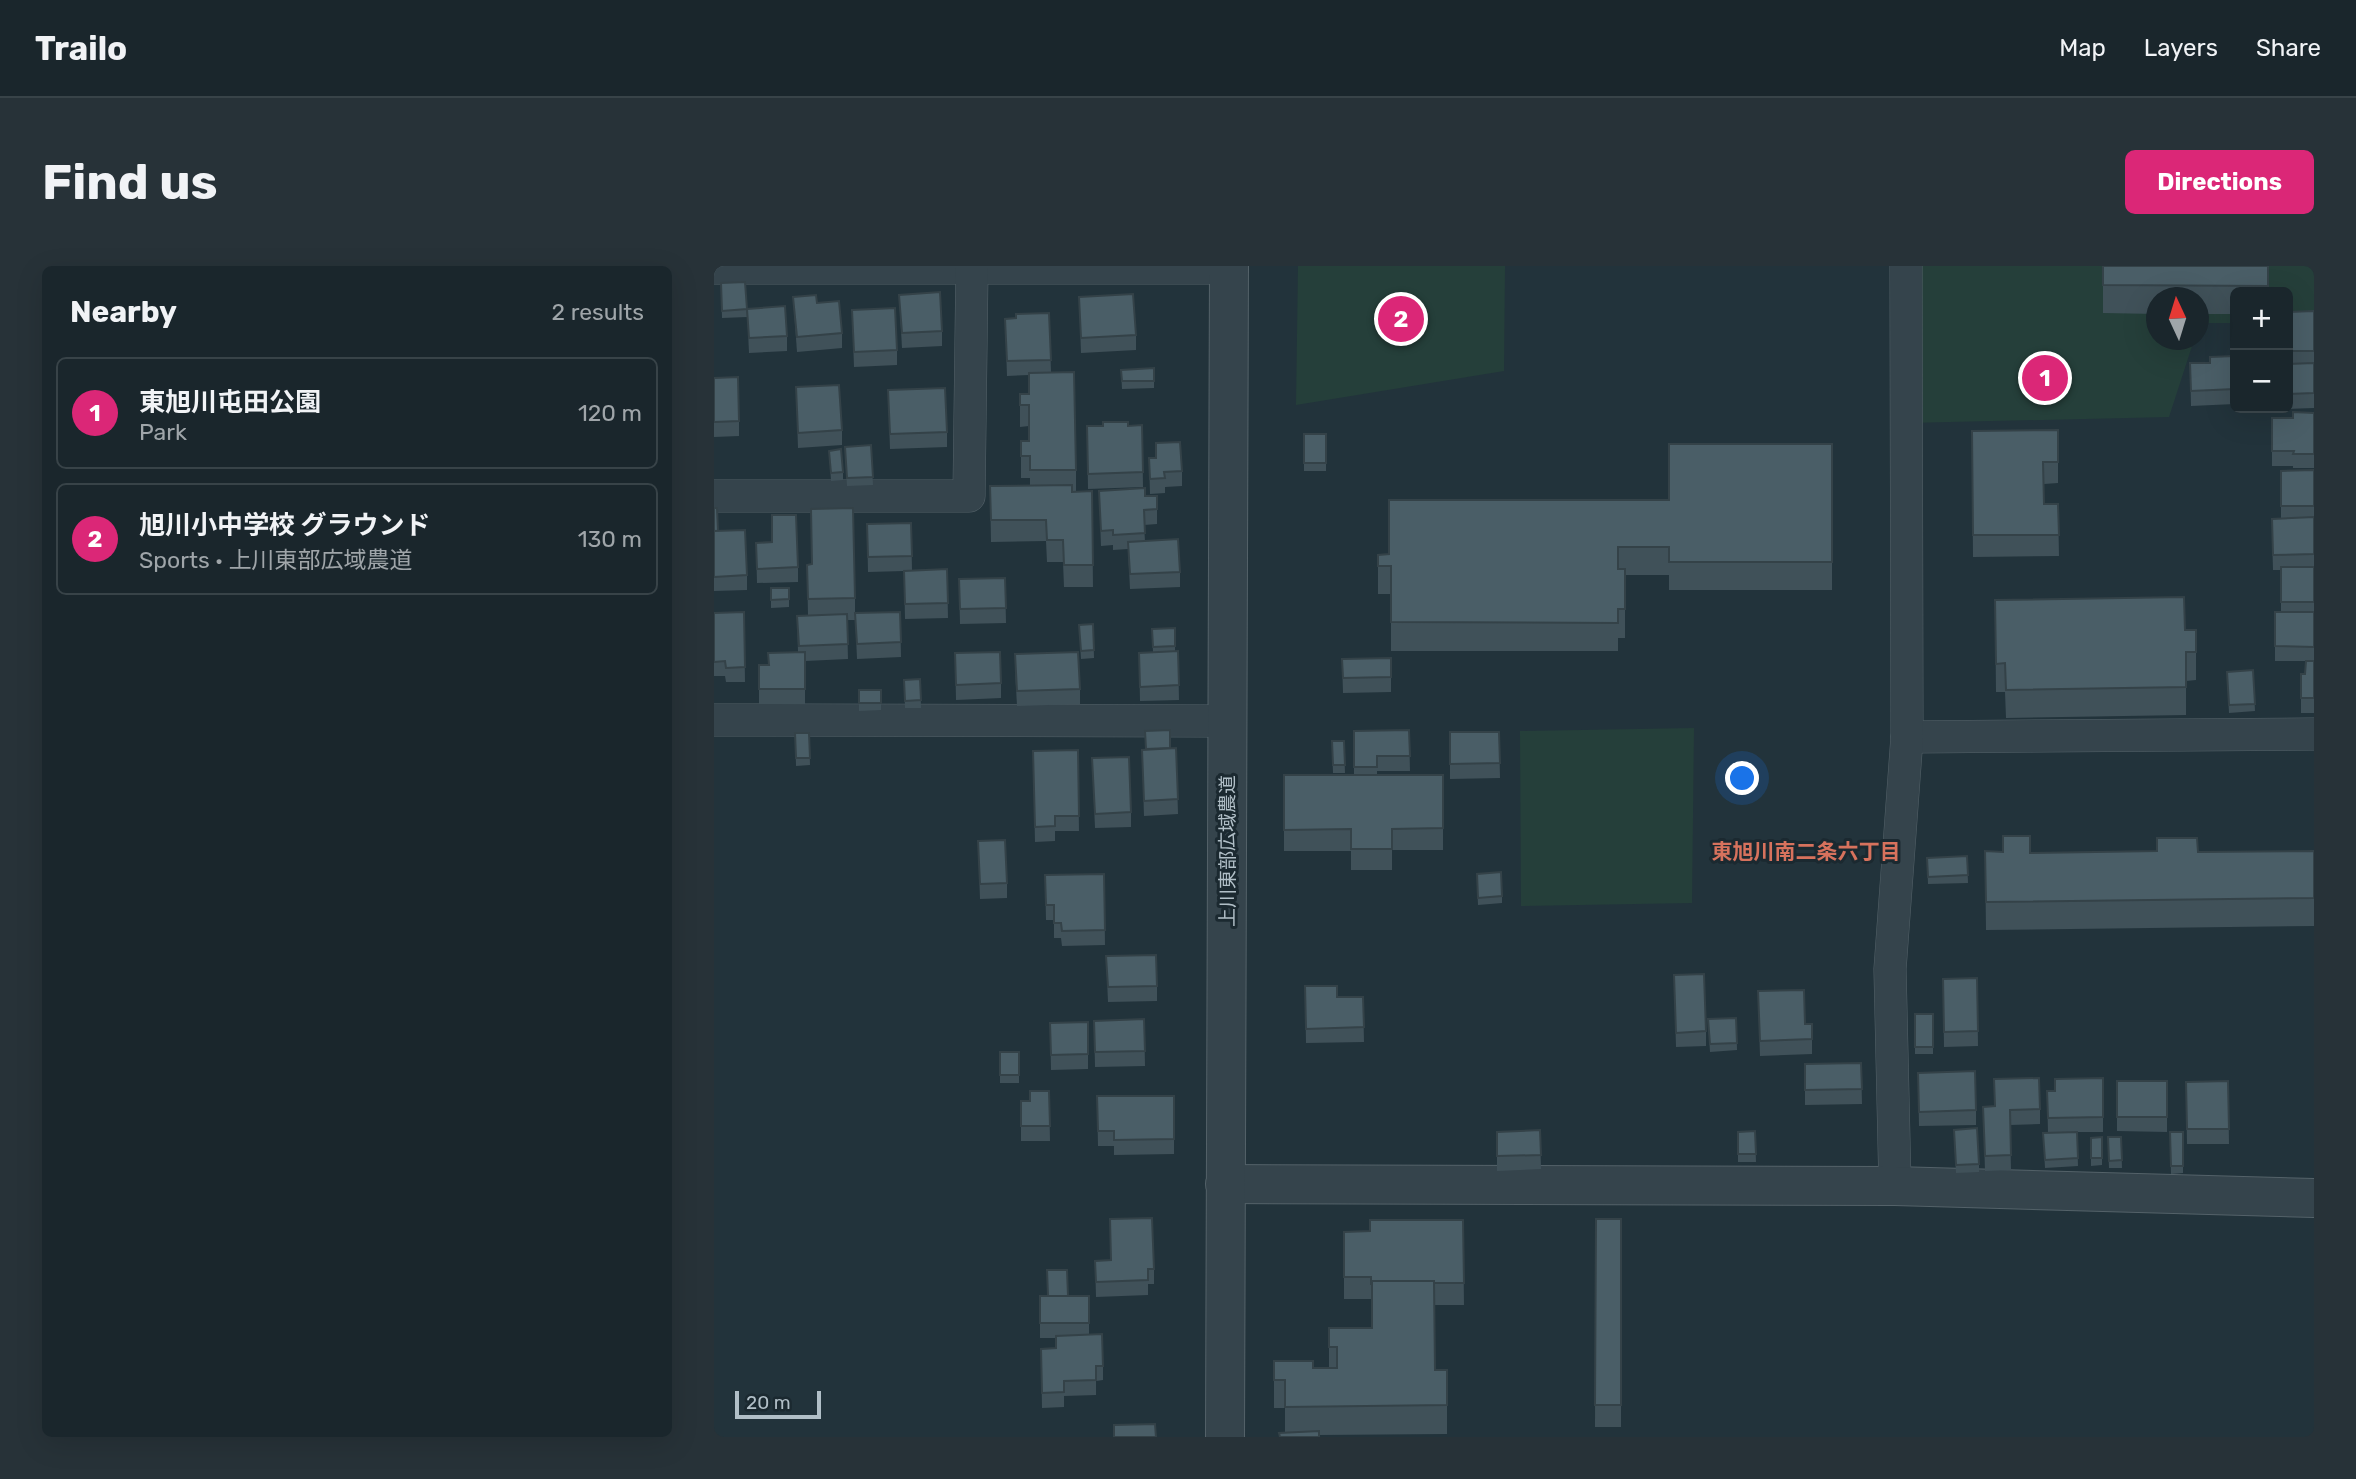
<!DOCTYPE html>
<meta charset="utf-8">
<style>
body{margin:0;font-family:Rubik,"Noto Sans JP",sans-serif;background:#273238;color:#f1f3f6}
.controls{position:absolute;right:21px;top:21px;display:grid;overflow:hidden;border-radius:10px;box-shadow:0 7px 28px #0002}
.controls button{width:63px;height:63px;display:grid;place-items:center;padding:0;border:0;border-bottom:2px solid #384348;background:#1a262c;color:#f1f3f6;font:35px sans-serif}
.compass{position:absolute;left:1432px;top:21px;width:63px;height:63px;border-radius:50%;background:#1a262c;box-shadow:0 7px 28px #0002;rotate:356deg}
.scale{position:absolute;left:21px;bottom:18px;width:86px;box-sizing:border-box;padding-left:7px;border:4px solid #b1bfc7;border-top:0;font-size:19px;line-height:24px;white-space:nowrap;color:#b1bfc7;-webkit-text-stroke:5px #1b2930;paint-order:stroke}
.you{position:absolute;left:1029px;top:513px;width:24px;height:24px;margin:-18px;border:5px solid #fff;border-radius:50%;background:#1a73e8;box-shadow:0 0 0 10px #1a73e833}
.badge{display:grid;place-items:center;width:46px;height:46px;border-radius:50%;background:#db2777;color:#fff;font-size:23px;font-weight:700}
.pin{position:absolute;translate:-50% -50%;border:4px solid #fff;box-shadow:0 2px 7px #0006}
.list{margin:0;padding:0;list-style:none}
h2{display:flex;justify-content:space-between;align-items:center;height:91px;margin:0;padding:0 28px;font-size:30px}
h2 small{font-size:23px;font-weight:400;color:#9fa5a9}
.list li{display:grid;grid-template-columns:46px 1fr auto;gap:21px;align-items:center;box-sizing:border-box;height:112px;margin:0 14px 14px;padding:0 14px;border:2px solid #384348;border-radius:10px}
.list b{display:block;font-size:26px;white-space:nowrap}
.list p{margin:0;font-size:23px;white-space:nowrap;color:#9fa5a9}
.list em{font-size:23px;font-style:normal;color:#9fa5a9}
.map{position:relative;flex:none;width:1600px;height:1171px;overflow:hidden;border-radius:10px}
header{display:flex;align-items:center;gap:42px;box-sizing:border-box;height:98px;padding:0 35px;background:#1a262c;border-bottom:2px solid #384348}
header strong{font-size:33px}
nav{display:flex;gap:38px;margin-inline-start:auto;font-size:24px}
.intro{display:flex;align-items:center;justify-content:space-between;box-sizing:border-box;height:168px;padding:0 42px}
h1{margin:0;font-size:49px}
.button{padding:18px 32px;border-radius:10px;background:#db2777;color:#fff;font-size:24px;font-weight:700}
main{display:flex;gap:42px;padding:0 42px}
aside{flex:1;background:#1a262c;border-radius:10px;box-shadow:0 7px 28px #0002}
.map>svg:first-child{display:block}
.green{fill:#253f3a}
.lines{fill:none;stroke-linecap:round;stroke-linejoin:round}
.minor-casing{stroke:#546269;stroke-width:33}
.tertiary-casing{stroke:#546269;stroke-width:40}
.minor{stroke:#35444c;stroke-width:32}
.tertiary{stroke:#35444c;stroke-width:38}
.wall{fill:#405159}
.building{fill:#4a5e67;stroke:#344248;stroke-width:2}
.labels{text-anchor:middle;dominant-baseline:central;stroke-width:6;stroke-linejoin:round;paint-order:stroke}
.street-label{font-size:19px;fill:#b1bfc7;stroke:#1b2930}
.neighbourhood-label{font-size:21px;font-weight:bold;fill:#d7725d;stroke:#1b2930}
</style>
<header>
<strong>Trailo</strong>
<nav><a>Map</a><a>Layers</a><a>Share</a></nav>
</header>
<div class="intro"><h1>Find us</h1><a class="button">Directions</a></div>
<main>
<aside>
<h2>Nearby<small>2 results</small></h2>
<ul class="list">
<li><span class="badge">1</span><div><b>東旭川屯田公園</b><p>Park</p></div><em>120 m</em></li>
<li><span class="badge">2</span><div><b>旭川小中学校 グラウンド</b><p>Sports · 上川東部広域農道</p></div><em>130 m</em></li>
</ul>
</aside>
<div class="map">
<svg width="1600" height="1171" viewBox="0 0 1600 1171">
<rect width="100%" height="100%" fill="#22333b"/>
<g class="green">
<polygon points="584,0 791,0 790,105 582,139"/>
<polygon points="1192,0 1600,0 1600,57 1574,57 1574,26 1521,26 1521,57 1486,57 1485,61 1484,32 1442,32 1442,74 1480,74 1455,151 1194,157"/>
<polygon points="980,462 978,637 807,640 806,465"/>
</g>
<g class="lines">
<g class="minor-casing">
<g id="minor">
<polyline points="0,2 515,2"/>
<polyline points="0,230 255,230 258,0"/>
<polyline points="0,454 513,455"/>
<polyline points="1193,471 1600,468"/>
<polyline points="1181,920 1176,703 1193,471 1192,0"/>
</g>
</g>
<g class="tertiary-casing">
<g id="tertiary">
<polyline points="511,918 1181,920 1600,932"/>
<polyline points="511,1171 515,0"/>
</g>
</g>
<use href="#minor" class="minor"/>
<use href="#tertiary" class="tertiary"/>
</g>
<g class="wall">
<polygon points="1389,0 1554,0 1554,26 1521,26 1521,48 1485,48 1485,32 1443,32 1443,48 1389,47"/>
<polygon points="31,16 33,51 8,52 7,17"/>
<polygon points="185,29 228,65 228,80 188,82"/>
<polygon points="79,31 103,37 128,67 128,82 83,86"/>
<polygon points="365,31 422,69 422,84 367,87"/>
<polygon points="33,43 73,70 73,85 35,87"/>
<polygon points="138,44 183,84 183,99 140,101"/>
<polygon points="1600,45 1600,142 1569,143 1569,142 1574,142 1574,46"/>
<polygon points="335,47 337,106 362,204 362,225 378,225 379,321 350,321 349,296 333,296 332,275 277,276 276,220 316,219 316,212 307,212 307,175 315,175 315,160 306,161 306,128 315,128 315,109 293,110 291,53 302,52"/>
<polygon points="1521,90 1521,138 1477,140 1476,97 1496,97"/>
<polygon points="440,102 440,122 408,123 407,104"/>
<polygon points="0,112 25,155 25,170 0,171"/>
<polygon points="82,121 128,164 128,179 84,182"/>
<polygon points="174,124 233,166 233,181 176,183"/>
<polygon points="1600,147 1600,202 1579,202 1579,200 1558,200 1558,152 1579,152"/>
<polygon points="428,159 429,221 374,223 373,160"/>
<polygon points="1344,164 1344,217 1330,218 1330,238 1344,238 1345,290 1259,291 1258,165"/>
<rect x="590" y="168" width="22" height="37"/>
<polygon points="442,177 468,205 468,220 451,221 451,227 436,228 435,192 442,192"/>
<polygon points="1118,178 1118,324 955,324 955,309 911,309 911,372 904,372 904,385 677,385 677,328 664,328 664,289 675,288 955,234"/>
<polygon points="157,179 159,219 133,220 131,188"/>
<polygon points="115,185 129,206 129,214 117,215"/>
<polygon points="1600,204 1600,447 1587,447 1587,432 1591,408 1592,395 1561,395 1561,346 1567,346 1567,304 1559,304 1558,268 1567,252 1567,205"/>
<polygon points="385,225 431,230 443,243 443,258 430,259 431,275 466,306 466,321 416,323 414,283 399,284 399,279 387,280"/>
<polygon points="0,242 4,265 33,309 33,324 0,325"/>
<polygon points="197,257 198,304 233,303 234,352 191,353 190,305 154,306 153,258"/>
<polygon points="42,277 84,301 84,316 43,317"/>
<polygon points="93,299 141,332 141,354 133,354 134,393 91,395 91,438 45,438 45,399 55,399 84,386 83,350 94,349"/>
<polygon points="291,312 292,357 246,358 245,313"/>
<polygon points="57,322 75,322 75,341 57,342"/>
<polygon points="1281,334 1471,364 1482,364 1482,414 1472,415 1472,449 1292,452 1291,426 1282,426"/>
<polygon points="30,346 31,416 12,416 11,410 0,410 0,347"/>
<polygon points="186,346 187,391 143,393 141,347"/>
<polygon points="379,358 380,392 367,393 365,359"/>
<polygon points="461,362 461,385 464,385 465,434 426,435 425,387 439,386 438,363"/>
<polygon points="241,387 287,417 287,432 242,434"/>
<polygon points="677,392 677,426 629,427 628,393"/>
<polygon points="301,403 366,423 366,438 303,440"/>
<polygon points="1539,404 1541,445 1515,447 1513,406"/>
<polygon points="206,413 207,442 191,442 190,414"/>
<polygon points="145,424 167,424 167,444 145,445"/>
<polygon points="695,464 696,505 663,505 663,509 729,509 729,584 678,584 678,604 637,604 637,585 570,585 570,509 640,509 640,465"/>
<polygon points="736,466 785,466 786,512 736,513"/>
<polygon points="81,467 95,467 96,499 82,500"/>
<polygon points="618,475 630,475 631,507 619,507"/>
<polygon points="462,482 464,548 430,550 428,484"/>
<polygon points="364,484 365,565 341,565 341,575 321,576 319,485"/>
<polygon points="378,492 417,546 417,561 381,562"/>
<polygon points="264,575 293,617 293,632 266,633"/>
<polygon points="1271,585 1316,587 1600,585 1600,660 1272,664"/>
<polygon points="1253,590 1254,617 1214,618 1213,592"/>
<polygon points="390,608 391,679 348,680 347,672 340,672 340,654 332,654 331,609"/>
<polygon points="763,615 788,630 788,637 764,639"/>
<polygon points="392,690 443,720 443,735 394,736"/>
<polygon points="960,709 992,765 992,780 962,781"/>
<polygon points="1263,712 1264,780 1230,781 1229,713"/>
<polygon points="591,720 623,731 649,731 650,776 592,777"/>
<polygon points="1044,725 1091,758 1098,758 1098,788 1046,790"/>
<rect x="1201" y="748" width="18" height="40"/>
<polygon points="1022,752 1023,784 996,786 994,753"/>
<polygon points="430,753 431,800 381,801 380,755"/>
<polygon points="374,756 374,803 337,804 336,757"/>
<rect x="286" y="786" width="19" height="31"/>
<polygon points="1147,797 1148,838 1091,839 1091,798"/>
<polygon points="1204,807 1262,844 1262,859 1205,860"/>
<polygon points="1389,812 1389,866 1363,866 1364,900 1331,902 1329,867 1334,867 1333,825 1341,825"/>
<polygon points="1403,815 1453,815 1453,866 1403,865"/>
<polygon points="1514,815 1515,878 1473,878 1472,816"/>
<polygon points="335,825 336,875 307,875 307,835 316,835"/>
<polygon points="383,830 460,830 460,888 400,889 400,880 384,880"/>
<polygon points="1269,841 1326,843 1326,858 1296,859 1297,904 1271,905"/>
<polygon points="826,864 827,903 783,905 783,866"/>
<polygon points="1041,865 1042,896 1024,896 1024,866"/>
<polygon points="1456,866 1469,866 1469,907 1457,908"/>
<polygon points="1240,871 1265,898 1265,906 1242,907"/>
<polygon points="1388,871 1388,899 1377,900 1377,872"/>
<polygon points="1394,871 1407,871 1408,902 1395,902"/>
<polygon points="396,953 440,1003 440,1018 434,1018 434,1029 382,1031 381,995 397,994"/>
<polygon points="882,953 907,953 907,1161 881,1161"/>
<polygon points="749,954 750,1039 720,1039 721,1104 733,1104 733,1168 605,1169 571,1167 571,1142 560,1142 560,1095 599,1102 615,1102 615,1062 658,1062 657,1033 630,1033 630,966 656,965"/>
<polygon points="326,1030 375,1030 375,1068 389,1100 389,1114 382,1115 382,1129 350,1130 350,1141 328,1142 327,1083 342,1082 342,1072 326,1072"/>
</g>
<g class="building">
<polygon points="1389,0 1554,0 1554,20 1389,19"/>
<polygon points="31,16 33,43 8,45 7,17"/>
<polygon points="226,26 228,65 188,67 185,29"/>
<polygon points="419,28 422,69 367,72 365,31"/>
<polygon points="102,29 103,37 125,35 128,67 83,71 79,31"/>
<polygon points="71,40 73,70 35,72 33,43"/>
<polygon points="181,42 183,84 140,86 138,44"/>
<polygon points="1600,45 1600,85 1574,85 1574,46"/>
<polygon points="335,47 337,94 293,95 291,53 302,52 302,48"/>
<polygon points="1521,90 1521,123 1477,125 1476,97 1496,97 1496,91"/>
<polygon points="1600,97 1600,127 1574,128 1574,98"/>
<polygon points="440,102 440,115 408,115 407,104"/>
<polygon points="360,106 362,204 316,204 316,190 307,190 307,175 315,175 315,139 306,139 306,128 315,128 315,107"/>
<polygon points="24,111 25,155 0,156 0,112"/>
<polygon points="125,119 128,164 84,167 82,121"/>
<polygon points="231,122 233,166 176,168 174,124"/>
<polygon points="1579,146 1600,147 1600,188 1579,188 1580,185 1558,185 1558,152 1579,152"/>
<polygon points="389,156 414,156 414,160 428,159 429,206 374,208 373,160 389,160"/>
<polygon points="1344,164 1344,196 1329,196 1330,238 1344,238 1345,269 1259,269 1258,165"/>
<rect x="590" y="168" width="22" height="29"/>
<polygon points="466,176 468,205 450,206 451,212 436,213 435,192 442,192 442,177"/>
<polygon points="955,178 1118,178 1118,296 955,296 955,281 904,281 904,303 911,303 911,343 904,343 904,357 677,356 677,300 664,300 664,289 675,288 675,234 955,234"/>
<polygon points="157,179 159,211 133,212 131,181"/>
<polygon points="127,183 129,206 117,207 115,185"/>
<polygon points="1600,204 1600,240 1567,240 1567,205"/>
<polygon points="358,219 358,226 378,225 379,299 350,299 349,274 333,274 332,254 277,254 276,220"/>
<polygon points="431,222 431,230 443,230 443,243 430,244 431,267 399,269 399,264 387,265 385,225"/>
<polygon points="0,242 3,242 4,265 0,265"/>
<polygon points="139,242 141,332 94,333 93,299 98,298 97,243"/>
<polygon points="58,249 82,249 84,301 43,303 42,277 58,276"/>
<polygon points="1600,251 1600,288 1559,289 1558,253"/>
<polygon points="197,257 198,290 154,291 153,258"/>
<polygon points="31,264 33,309 0,311 0,265"/>
<polygon points="464,273 466,306 416,308 414,276"/>
<rect x="1567" y="301" width="33" height="35"/>
<polygon points="233,303 234,337 191,338 190,305"/>
<polygon points="291,312 292,342 246,343 245,313"/>
<polygon points="57,322 75,322 75,333 57,334"/>
<polygon points="1470,331 1471,364 1482,364 1482,386 1472,386 1472,421 1292,424 1291,397 1282,398 1281,334"/>
<polygon points="30,346 31,401 12,402 11,395 0,396 0,347"/>
<polygon points="186,346 187,376 143,378 141,347"/>
<polygon points="1561,346 1600,346 1600,381 1561,380"/>
<polygon points="133,348 134,378 85,380 83,350"/>
<polygon points="379,358 380,384 367,385 365,359"/>
<polygon points="461,362 461,380 439,381 438,363"/>
<polygon points="464,385 465,419 426,421 425,387"/>
<polygon points="91,386 91,423 45,423 45,399 55,399 54,387"/>
<polygon points="286,386 287,417 242,419 241,387"/>
<polygon points="364,386 366,423 303,425 301,388"/>
<polygon points="677,392 677,411 629,412 628,393"/>
<polygon points="1592,395 1600,395 1600,432 1587,432 1587,408 1591,408"/>
<polygon points="1539,404 1541,438 1515,439 1513,406"/>
<polygon points="206,413 207,434 191,435 190,414"/>
<rect x="145" y="424" width="22" height="13"/>
<polygon points="456,464 456,482 432,483 431,465"/>
<polygon points="695,464 696,490 663,490 663,501 640,501 640,465"/>
<polygon points="736,466 785,466 786,497 736,498"/>
<polygon points="81,467 95,467 96,492 82,492"/>
<polygon points="618,475 630,475 631,499 619,499"/>
<polygon points="462,482 464,533 430,535 428,484"/>
<polygon points="364,484 365,550 341,550 341,560 321,561 319,485"/>
<polygon points="415,491 417,546 381,548 378,492"/>
<polygon points="570,509 729,509 729,562 678,563 678,583 637,583 637,563 570,564"/>
<polygon points="1289,570 1316,570 1316,587 1443,585 1443,572 1483,572 1484,586 1600,585 1600,632 1272,636 1271,585 1289,586"/>
<polygon points="291,574 293,617 266,618 264,575"/>
<polygon points="1253,590 1254,609 1214,611 1213,592"/>
<polygon points="787,606 788,630 764,632 763,608"/>
<polygon points="390,608 391,664 348,665 347,657 340,657 340,639 332,639 331,609"/>
<polygon points="442,689 443,720 394,721 392,690"/>
<polygon points="990,708 992,765 962,767 960,709"/>
<polygon points="1263,712 1264,765 1230,766 1229,713"/>
<polygon points="591,720 623,720 623,731 649,731 650,761 592,763"/>
<polygon points="1090,724 1091,758 1098,758 1098,773 1046,775 1044,725"/>
<rect x="1201" y="748" width="18" height="33"/>
<polygon points="1022,752 1023,777 996,778 994,753"/>
<polygon points="430,753 431,785 381,786 380,755"/>
<polygon points="374,756 374,788 337,789 336,757"/>
<rect x="286" y="786" width="19" height="23"/>
<polygon points="1147,797 1148,823 1091,824 1091,798"/>
<polygon points="1261,805 1262,844 1205,846 1204,807"/>
<polygon points="1325,812 1326,843 1296,844 1297,889 1271,890 1269,841 1281,840 1280,813"/>
<polygon points="1389,812 1389,851 1334,852 1333,825 1341,825 1341,813"/>
<rect x="1403" y="815" width="50" height="36"/>
<polygon points="1514,815 1515,863 1473,863 1472,816"/>
<polygon points="316,825 335,825 336,860 307,860 307,835 316,835"/>
<polygon points="383,830 460,830 460,873 400,874 400,865 384,865"/>
<polygon points="1263,862 1265,898 1242,899 1240,864"/>
<polygon points="826,864 827,889 783,890 783,866"/>
<polygon points="1041,865 1042,888 1024,888 1024,866"/>
<polygon points="1363,866 1364,892 1331,894 1329,867"/>
<polygon points="1456,866 1469,866 1469,900 1457,900"/>
<polygon points="1388,871 1388,892 1377,892 1377,872"/>
<polygon points="1394,871 1407,871 1408,894 1395,895"/>
<polygon points="438,952 440,1003 434,1003 434,1014 382,1016 381,995 397,994 396,953"/>
<polygon points="882,953 907,953 907,1139 881,1139"/>
<polygon points="656,954 749,954 750,1017 720,1017 720,1015 658,1015 658,1018 657,1018 657,1011 630,1011 630,966 656,965"/>
<polygon points="333,1004 353,1004 354,1030 334,1030"/>
<polygon points="658,1015 720,1015 721,1104 733,1104 733,1139 571,1141 571,1114 560,1114 560,1095 599,1095 599,1102 623,1102 623,1081 615,1081 615,1062 658,1062"/>
<rect x="326" y="1030" width="49" height="27"/>
<polygon points="388,1068 389,1100 382,1100 382,1114 350,1115 350,1126 328,1127 327,1083 342,1082 342,1070"/>
<polygon points="441,1158 442,1171 400,1171 400,1159"/>
<polygon points="605,1165 605,1171 566,1171 565,1167"/>
</g>
<g class="labels">
<g class="street-label">
<text transform="translate(513 585) rotate(-90)">上川東部広域農道</text>
</g>
<g class="neighbourhood-label">
<text x="1092" y="585">東旭川南二条六丁目</text>
</g>
</g>
</svg>
<div class="controls">
<button>+</button>
<button>−</button>
</div>
<svg class="compass" viewBox="-18 -18 36 36"><path d="M0-13l5 13h-10z" fill="#e53935"/><path d="M0 13l5-13h-10z" fill="#9fa5a9"/></svg>
<div class="scale">20 m</div>
<div class="you"></div>
<div class="pin badge" style="left:1331px;top:112px">1</div>
<div class="pin badge" style="left:687px;top:53px">2</div>
</div>
</main>
